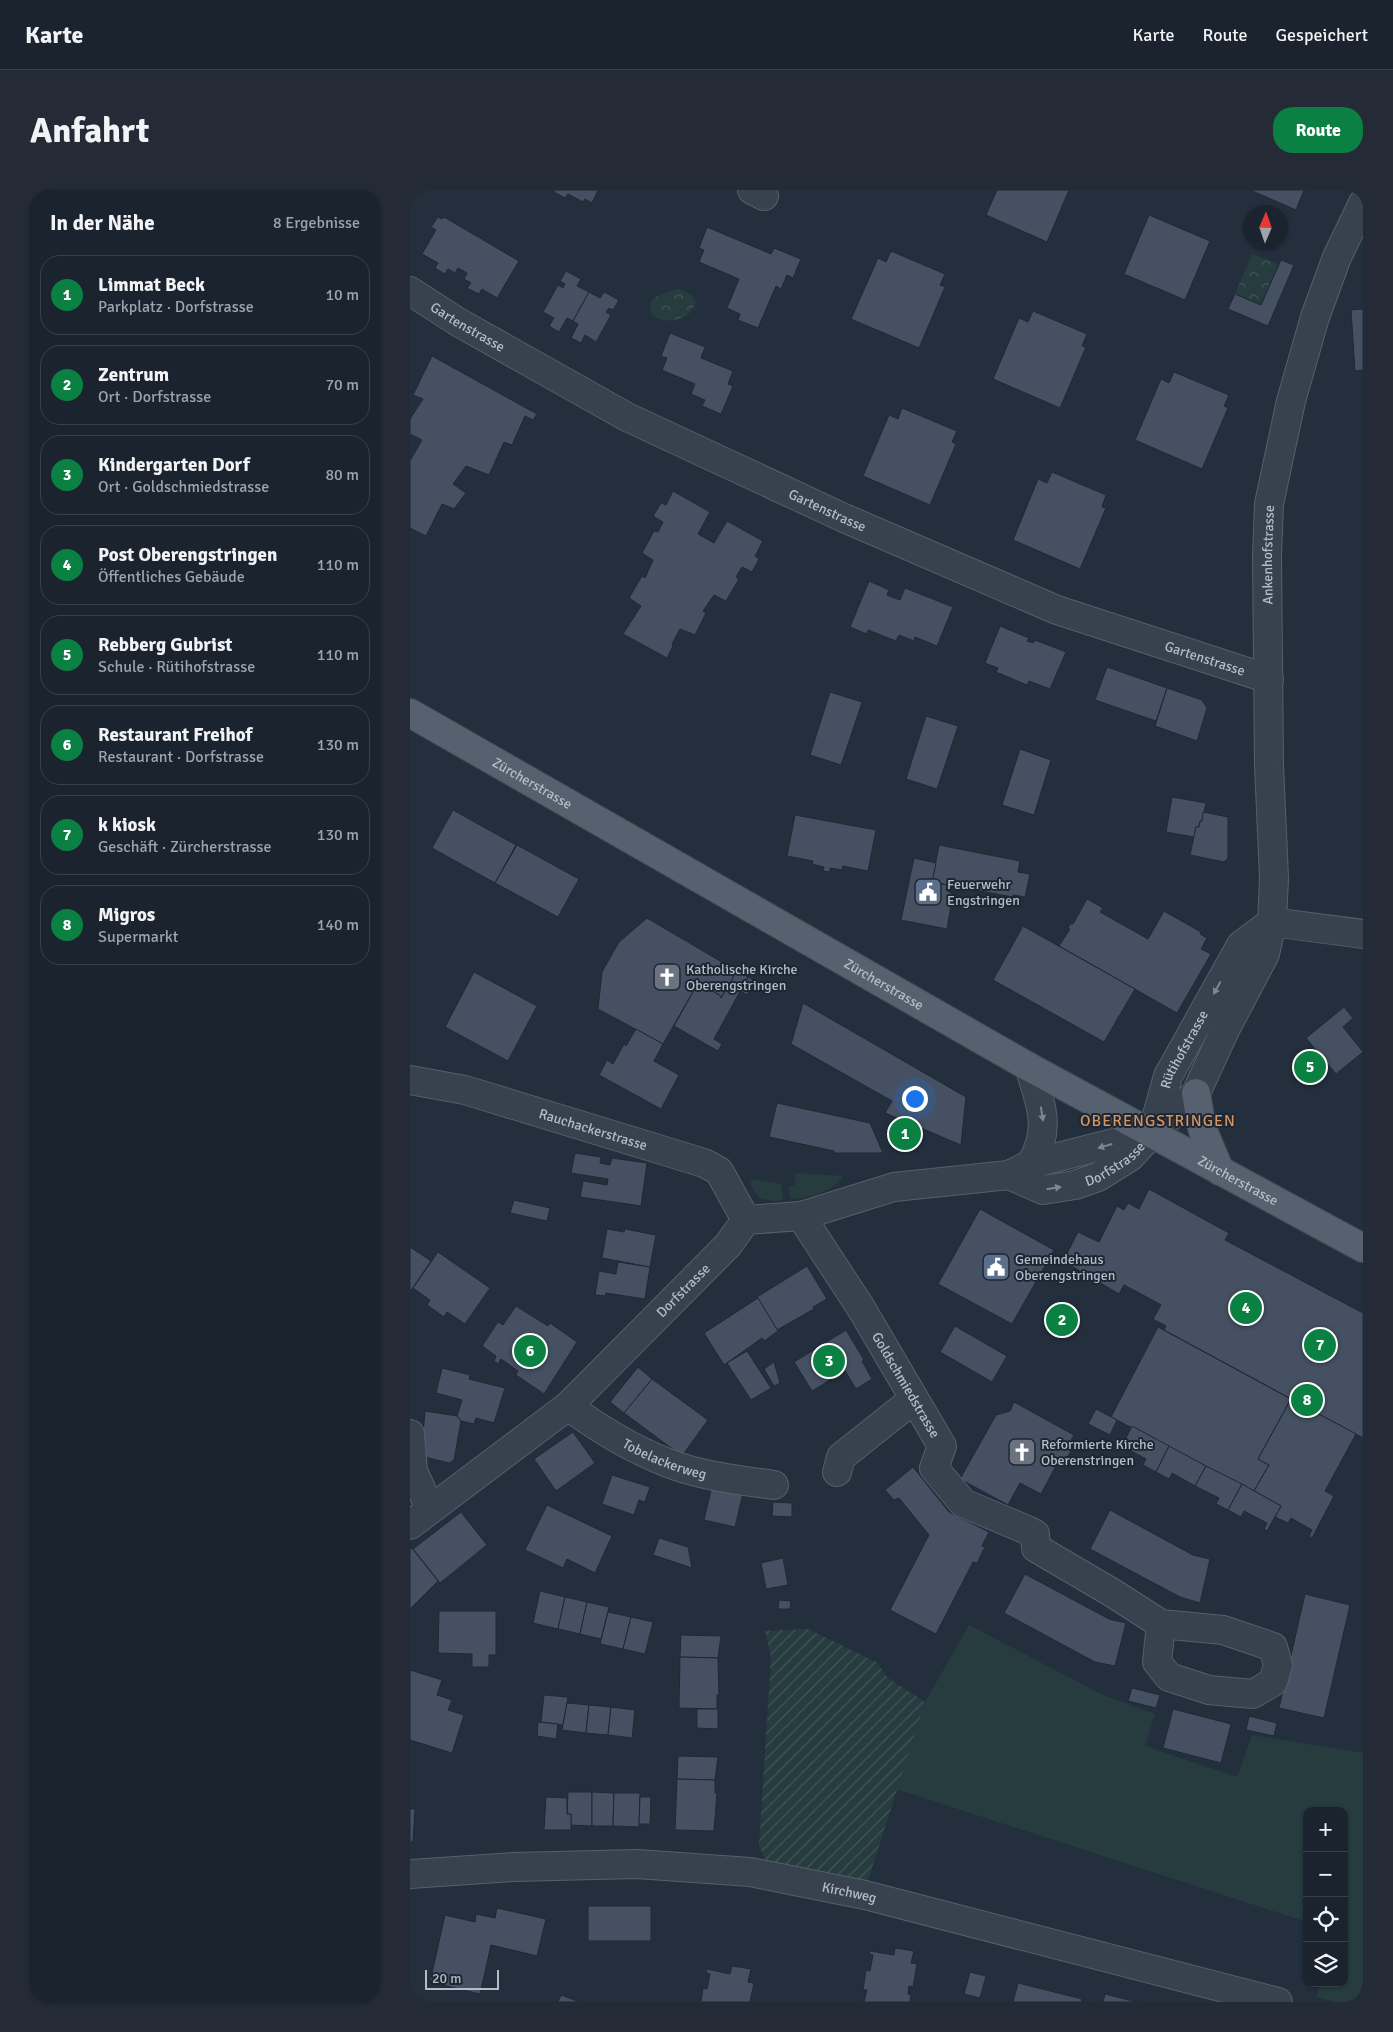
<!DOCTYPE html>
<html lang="de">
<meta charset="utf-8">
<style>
body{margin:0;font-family:Signika,sans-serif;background:#242b36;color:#f1f3f6}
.controls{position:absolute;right:15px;bottom:15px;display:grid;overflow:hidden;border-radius:10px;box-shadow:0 1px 4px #0004}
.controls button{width:45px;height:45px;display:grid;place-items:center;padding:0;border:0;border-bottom:1px solid #39404a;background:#1b232e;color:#f1f3f6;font:25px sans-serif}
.compass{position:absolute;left:833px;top:15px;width:45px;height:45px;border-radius:50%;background:#1b232e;box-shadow:0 1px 4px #0004;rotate:2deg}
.scale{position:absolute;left:15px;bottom:12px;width:74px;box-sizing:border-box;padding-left:5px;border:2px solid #b4bcc9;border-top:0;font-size:14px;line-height:18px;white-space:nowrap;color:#b4bcc9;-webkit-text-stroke:4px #1d2633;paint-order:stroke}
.you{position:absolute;left:504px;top:908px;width:18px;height:18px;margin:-12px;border:4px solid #fff;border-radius:50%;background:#1a73e8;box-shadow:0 0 0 8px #1a73e833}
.badge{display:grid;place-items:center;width:32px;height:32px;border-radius:50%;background:#0b8043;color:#fff;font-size:16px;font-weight:700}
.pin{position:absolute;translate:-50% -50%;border:2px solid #fff;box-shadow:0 1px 5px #0006}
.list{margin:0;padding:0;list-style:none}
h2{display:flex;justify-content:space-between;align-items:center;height:65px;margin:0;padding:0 20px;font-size:21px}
h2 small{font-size:16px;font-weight:400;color:#a0a4aa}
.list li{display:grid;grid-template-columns:32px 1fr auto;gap:15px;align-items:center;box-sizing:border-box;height:80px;margin:0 10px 10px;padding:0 10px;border:1px solid #39404a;border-radius:20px}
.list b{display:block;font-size:19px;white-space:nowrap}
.list p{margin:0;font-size:16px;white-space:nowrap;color:#a0a4aa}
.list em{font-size:16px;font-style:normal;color:#a0a4aa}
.icon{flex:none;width:28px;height:28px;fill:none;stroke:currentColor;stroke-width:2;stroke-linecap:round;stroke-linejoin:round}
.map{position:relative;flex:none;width:953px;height:1812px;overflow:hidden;border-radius:20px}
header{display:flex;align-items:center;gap:30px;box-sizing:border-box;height:70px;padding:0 25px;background:#1b232e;border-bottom:1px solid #39404a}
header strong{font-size:24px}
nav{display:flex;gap:28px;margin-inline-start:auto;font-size:18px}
.intro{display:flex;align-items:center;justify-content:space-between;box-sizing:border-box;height:120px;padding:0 30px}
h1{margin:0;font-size:35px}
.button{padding:12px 22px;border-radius:20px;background:#0b8043;color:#fff;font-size:18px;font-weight:700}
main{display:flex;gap:30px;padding:0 30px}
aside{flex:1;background:#1b232e;border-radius:20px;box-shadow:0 1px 4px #0004}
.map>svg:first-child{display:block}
.grass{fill:#263c3f}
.park{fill:url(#park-crowns)}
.garden{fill:url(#garden-furrows)}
.building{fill:#455162;stroke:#1f2835}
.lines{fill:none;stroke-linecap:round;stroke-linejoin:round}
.minor-casing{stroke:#565f6c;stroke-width:30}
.major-casing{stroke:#414a57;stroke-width:30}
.minor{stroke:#38414e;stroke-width:28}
.major{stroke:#56606e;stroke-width:28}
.oneway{fill:#7c8592}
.labels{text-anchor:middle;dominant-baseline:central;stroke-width:4;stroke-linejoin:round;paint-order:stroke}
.street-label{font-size:14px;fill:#b4bcc9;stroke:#1d2633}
.poi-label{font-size:14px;fill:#b4bcc9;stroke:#1d2633;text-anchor:start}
.quarter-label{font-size:16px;letter-spacing:1px;fill:#d59563;stroke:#1d2633}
</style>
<header>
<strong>Karte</strong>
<nav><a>Karte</a><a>Route</a><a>Gespeichert</a></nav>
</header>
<div class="intro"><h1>Anfahrt</h1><a class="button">Route</a></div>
<main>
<aside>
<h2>In der Nähe<small>8 Ergebnisse</small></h2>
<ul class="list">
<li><span class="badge">1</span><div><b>Limmat Beck</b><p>Parkplatz · Dorfstrasse</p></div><em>10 m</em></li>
<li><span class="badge">2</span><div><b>Zentrum</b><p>Ort · Dorfstrasse</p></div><em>70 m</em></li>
<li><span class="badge">3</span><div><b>Kindergarten Dorf</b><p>Ort · Goldschmiedstrasse</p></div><em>80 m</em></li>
<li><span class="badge">4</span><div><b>Post Oberengstringen</b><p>Öffentliches Gebäude</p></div><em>110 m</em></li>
<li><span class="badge">5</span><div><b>Rebberg Gubrist</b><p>Schule · Rütihofstrasse</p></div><em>110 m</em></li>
<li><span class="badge">6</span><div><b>Restaurant Freihof</b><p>Restaurant · Dorfstrasse</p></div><em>130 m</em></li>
<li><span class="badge">7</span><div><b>k kiosk</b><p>Geschäft · Zürcherstrasse</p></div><em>130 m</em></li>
<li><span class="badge">8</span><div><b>Migros</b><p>Supermarkt</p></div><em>140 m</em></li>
</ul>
</aside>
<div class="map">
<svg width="953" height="1812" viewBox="0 0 953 1812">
<defs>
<pattern id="park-crowns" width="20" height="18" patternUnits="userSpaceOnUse" patternTransform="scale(1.25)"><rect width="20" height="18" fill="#263c3f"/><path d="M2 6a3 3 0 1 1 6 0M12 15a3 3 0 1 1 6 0" fill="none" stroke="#435659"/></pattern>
<pattern id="garden-furrows" width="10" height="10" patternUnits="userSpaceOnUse" patternTransform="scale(1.25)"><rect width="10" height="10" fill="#263c3f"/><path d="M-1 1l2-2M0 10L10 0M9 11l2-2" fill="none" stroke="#435659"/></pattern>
</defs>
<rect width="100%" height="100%" fill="#242f3e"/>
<g class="grass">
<path d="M386 983 433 986C420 1004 401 1007 380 1009L379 996H384Z"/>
<polygon points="340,989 371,994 373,1010 362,1011 349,1008 342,997"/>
<polygon points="559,1435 693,1505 745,1524 735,1556 827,1587 842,1545 953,1563 953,1792 946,1812 925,1812 907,1807 911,1793 934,1793 934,1621 897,1621 897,1732 486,1599 515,1512"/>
</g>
<g class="park">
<polygon points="842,64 868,74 851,115 825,104"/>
<path d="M268 99C277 101 281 103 286 111 282 130 257 136 242 125L240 113 244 108 256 102Z"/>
</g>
<polygon class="garden" points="398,1439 466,1472 478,1488 515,1512 455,1700 358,1675 349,1656 361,1467 355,1441"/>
<g class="building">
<polygon points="145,0 188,0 182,13 175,9 173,12 158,4 155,8 144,2"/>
<polygon points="587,0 659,0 637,52 576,25"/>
<polygon points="840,0 894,0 886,20"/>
<polygon points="739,25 800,51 775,110 714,84"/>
<polygon points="28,27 32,29 34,27 109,71 87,108 72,99 69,104 57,98 61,93 54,89 57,83 48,78 45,83 38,79 35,84 25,78 28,73 12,64 26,40 21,37"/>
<polygon points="297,37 361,64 364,58 391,69 383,88 377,85 371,99 366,96 348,138 328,130 330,124 317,118 329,89 289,72 294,60 289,58"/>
<polygon points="481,61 535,84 530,95 535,97 509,158 441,129 468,68 476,72"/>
<polygon points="871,70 884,75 858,136 818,119 825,104 851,115"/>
<polygon points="156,81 171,89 167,96 179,102 163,131 157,128 149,142 139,136 144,128 133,122 148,95 153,98 155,94 150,91"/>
<polygon points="179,102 190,108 194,102 209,110 203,120 199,118 196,122 201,125 186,152 175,145 171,153 161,148 168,134 163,131"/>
<polygon points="953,119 953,180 945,181 941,120"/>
<polygon points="623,121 677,144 672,156 676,157 650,218 583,189 609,128 618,132"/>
<polygon points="260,143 295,157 291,168 323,181 318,194 323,196 311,224 292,216 295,210 281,204 285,194 252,180 257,168 251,166"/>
<polygon points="22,166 127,224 123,230 115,226 102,255 94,252 79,285 56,276 43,294 56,303 44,319 32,314 16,346 0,338 0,271 12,250 0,244 0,229 13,209 3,205"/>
<polygon points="764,182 819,205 814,216 818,218 792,279 725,250 751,189 759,193"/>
<polygon points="492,218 547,241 542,252 546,254 520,315 453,286 479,225 488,229"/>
<polygon points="642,282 696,305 692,317 696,318 670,379 603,350 628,289 637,293"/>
<polygon points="263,301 300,322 288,344 304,353 317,331 353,351 345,366 349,369 342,382 332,377 326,387 329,389 316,411 304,405 293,421 296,423 285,445 270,439 262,454 263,456 257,468 213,444 231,416 219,408 232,386 235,388 243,370 232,363 244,341 248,342 253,332 243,326 251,313 256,315"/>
<polygon points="459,391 479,400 477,405 490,410 495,398 543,417 527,456 505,447 504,451 489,445 486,451 458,440 457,444 440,437"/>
<polygon points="590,436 619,448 617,451 623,453 625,450 656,462 640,499 619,491 617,495 586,482 588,478 575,473"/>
<polygon points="697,477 757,498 746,531 685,510"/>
<polygon points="757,498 792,510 797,518 787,551 745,536"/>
<polygon points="420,502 452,512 431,575 400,565"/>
<polygon points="516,526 548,536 527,599 496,589"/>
<polygon points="610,559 641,570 624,625 592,615"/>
<polygon points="762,607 796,613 792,631 790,631 789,637 786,637 784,647 756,642"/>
<polygon points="43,620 106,655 85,693 22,658"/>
<polygon points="793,622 818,627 818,668 814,672 780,665 786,637 789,637 790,631 792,631"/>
<polygon points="385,625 466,640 458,681 433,676 432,680 420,678 420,682 413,681 414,677 402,674 403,671 377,666"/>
<polygon points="107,655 169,689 148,727 85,693"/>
<polygon points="529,655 610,671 608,682 620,684 615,707 603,705 603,707 522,692"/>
<polygon points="504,668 526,673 522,692 537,695 536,700 543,704 537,739 491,730"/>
<polygon points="677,709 693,718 690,722 738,749 754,721 791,742 790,744 797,748 791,759 801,764 767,823 649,756 660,739 658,738 660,734 663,734"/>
<polygon points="237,728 327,781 311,808 311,806 288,793 253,854 188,819 192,782 209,752"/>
<polygon points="613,736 725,799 694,852 583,790"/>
<polygon points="327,781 338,787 304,849 312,854 308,861 264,836 288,793 311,806 311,808"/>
<polygon points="64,782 127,816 98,871 35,837"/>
<polygon points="338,787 345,791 337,805 331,801"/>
<polygon points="393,813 556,907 551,955 475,923 482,911 381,854"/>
<polygon points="934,817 943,828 933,837 953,862 926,884 896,848"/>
<polygon points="226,839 253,854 244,871 269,885 251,919 189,885 197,870 203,874 214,854 216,856"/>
<polygon points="367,913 460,933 473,963 424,963 424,961 359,947"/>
<polygon points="165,963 191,967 190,973 200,975 202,968 237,973 231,1016 170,1007 173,991 197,995 198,989 161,983"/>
<polygon points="739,999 819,1043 815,1050 953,1123 953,1248 754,1140 756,1136 743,1129 751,1115 746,1112 714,1095 709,1104 653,1071 668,1042 689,1052 707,1016 714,1020 718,1013 729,1019"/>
<polygon points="104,1010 140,1018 137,1031 100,1023"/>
<polygon points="570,1019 644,1060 602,1134 528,1094"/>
<polygon points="197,1039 214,1042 215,1039 246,1045 240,1077 192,1068"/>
<polygon points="0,1057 21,1071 0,1102"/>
<polygon points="28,1062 80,1098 55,1134 37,1122 34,1127 17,1115 20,1110 3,1098"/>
<polygon points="208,1072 240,1077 235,1109 196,1103 195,1106 185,1105 189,1081 206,1084"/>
<polygon points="397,1076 417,1109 403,1117 404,1119 367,1140 347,1107"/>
<polygon points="348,1108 368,1141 354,1151 352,1148 314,1175 294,1143"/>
<polygon points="106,1116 138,1136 140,1133 167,1152 134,1204 106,1185 108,1181 91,1169 88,1174 84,1171 86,1166 72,1156 88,1132 93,1135"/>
<polygon points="545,1136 597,1166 582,1192 530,1162"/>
<polygon points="748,1137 881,1209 848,1269 859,1275 844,1301 701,1227"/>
<polygon points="436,1140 454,1170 452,1171 462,1189 446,1199 435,1181 402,1201 384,1172"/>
<polygon points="337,1161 361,1198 341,1210 317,1173"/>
<polygon points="364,1172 370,1193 364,1196 354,1179"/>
<polygon points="228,1177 242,1189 214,1223 200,1212"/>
<polygon points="32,1178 60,1185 59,1189 95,1198 84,1233 66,1228 64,1234 51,1231 47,1226 52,1210 26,1203"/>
<polygon points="242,1189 298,1230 272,1266 214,1223"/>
<polygon points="881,1209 946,1244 915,1301 924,1306 902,1348 899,1346 902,1340 881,1328 878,1333 865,1327 871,1316 844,1301 859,1275 848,1269"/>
<polygon points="604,1212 664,1245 661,1250 666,1252 654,1273 647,1274 631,1304 610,1293 598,1315 550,1289 586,1225 600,1221"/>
<polygon points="686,1219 707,1230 700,1245 678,1234"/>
<polygon points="15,1221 47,1226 51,1231 44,1270 39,1273 11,1266"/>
<polygon points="722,1236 759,1256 746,1282 733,1275 736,1269 712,1256"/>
<polygon points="163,1242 185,1273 146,1301 124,1269"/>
<polygon points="759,1256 796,1276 785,1296 762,1283 759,1289 746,1282"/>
<polygon points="796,1276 832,1294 818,1320 806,1314 809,1308 785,1296"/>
<polygon points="503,1277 539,1322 579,1342 572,1356 575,1357 567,1373 563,1372 526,1444 480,1420 519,1345 489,1308 484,1310 475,1300"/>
<polygon points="202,1285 240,1297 235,1312 229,1310 224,1325 192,1314"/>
<polygon points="832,1294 871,1316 857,1341 854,1339 857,1333 834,1321 831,1327 818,1320"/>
<polygon points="302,1296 333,1303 325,1337 294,1330"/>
<polygon points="363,1312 382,1313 382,1327 362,1326"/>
<polygon points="137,1315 202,1346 185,1383 157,1369 153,1378 115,1360"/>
<polygon points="700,1320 783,1365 800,1369 790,1413 770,1407 680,1359"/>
<polygon points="51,1322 77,1355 30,1393 3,1359"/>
<polygon points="249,1348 278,1357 282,1378 243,1365"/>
<polygon points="2,1358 28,1391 0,1419 0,1360"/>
<polygon points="373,1368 378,1395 356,1399 351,1373"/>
<polygon points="615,1384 699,1429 716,1433 705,1476 685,1472 594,1423"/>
<polygon points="130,1401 155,1407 148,1439 123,1433"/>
<polygon points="895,1404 940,1415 914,1528 869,1518"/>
<polygon points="155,1407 177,1412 170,1444 148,1439"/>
<polygon points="369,1410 381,1411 380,1419 368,1419"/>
<polygon points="177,1412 199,1417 191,1449 170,1444"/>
<polygon points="29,1421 86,1421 86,1465 79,1465 79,1477 62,1477 62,1464 28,1463"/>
<polygon points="198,1422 221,1427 213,1459 190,1454"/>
<polygon points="221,1427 243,1432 235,1464 213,1459"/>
<polygon points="271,1445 311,1446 308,1468 270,1467"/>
<polygon points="270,1467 308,1468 309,1505 307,1505 307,1519 269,1518"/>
<polygon points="0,1480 32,1490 27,1505 42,1510 38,1520 54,1525 42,1563 0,1550"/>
<polygon points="722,1498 750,1505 746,1518 718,1511"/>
<polygon points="134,1505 158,1507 153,1535 131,1532"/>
<polygon points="157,1513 179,1515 176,1543 152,1540"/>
<polygon points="179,1515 201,1517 198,1545 176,1543"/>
<polygon points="201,1517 225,1520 222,1548 198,1545"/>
<polygon points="287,1519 308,1519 308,1539 287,1538"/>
<polygon points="763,1519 821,1534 811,1573 753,1558"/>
<polygon points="839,1526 867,1533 864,1546 836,1540"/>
<polygon points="128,1532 148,1534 146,1549 127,1546"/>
<polygon points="268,1566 308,1567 305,1590 267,1589"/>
<polygon points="267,1589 305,1590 305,1603 307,1603 304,1641 265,1640"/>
<polygon points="158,1602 182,1602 182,1636 161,1635 161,1624 157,1624"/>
<polygon points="182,1602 204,1603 203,1636 182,1636"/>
<polygon points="204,1603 230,1603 229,1637 203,1636"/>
<polygon points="136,1607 157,1608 157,1624 161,1624 161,1640 134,1640"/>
<polygon points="230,1607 241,1607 240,1634 229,1634"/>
<polygon points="0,1619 5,1619 3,1652 0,1652"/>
<rect x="178" y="1716" width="63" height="35"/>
<polygon points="87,1718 136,1729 127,1766 81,1755 70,1804 20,1792 35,1725 65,1732 66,1724 85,1728"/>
<polygon points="485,1758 504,1761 501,1773 507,1774 503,1797 499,1796 498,1804 501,1805 500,1812 454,1812 457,1800 453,1800 456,1780 460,1781 463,1765 459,1764 460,1761 484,1765"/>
<polygon points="322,1776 341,1779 338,1792 344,1793 340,1812 291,1812 293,1798 297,1799 300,1784 296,1783 297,1779 320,1784"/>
<polygon points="560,1782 576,1786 570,1808 554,1804"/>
<polygon points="608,1793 672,1809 671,1812 603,1812"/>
<polygon points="695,1804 727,1812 693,1812"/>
<polygon points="151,1805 170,1812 148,1812"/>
</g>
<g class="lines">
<g class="minor-casing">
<g id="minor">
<polyline points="342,0 354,6"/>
<path id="s1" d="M0 101 48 132 217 227 434 328 647 420 859 489"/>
<path d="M619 877C631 915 642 938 621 974"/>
<path id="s2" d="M0 890 55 900 294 973 309 981 336 1030"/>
<path id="s3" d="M742 943 758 886 831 755 862 732 953 744"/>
<path id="s4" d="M599 985 633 1000 665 995 688 987 720 967 742 943 786 903 815 840 855 764 862 732 864 688 859 575 857 366 859 314 881 211 905 127 927 67 953 13"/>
<path id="s5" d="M391 1026 451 1118 532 1256 524 1278 553 1313 617 1340 625 1344 626 1358 701 1402 751 1434 813 1440 863 1457 868 1475 863 1492 843 1504 799 1500 759 1487 747 1472 751 1434"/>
<path id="s6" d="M158 1216C189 1239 222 1259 258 1273 291 1286 329 1290 364 1295"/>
<polyline points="0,1244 3,1281 20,1319"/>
<polyline points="427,1282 431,1267 504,1209"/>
<path id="s7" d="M0 1335 158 1216 318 1055 336 1030 391 1026 484 997 599 985 621 974 742 943"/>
<path id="s8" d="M0 1684 103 1677 227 1674 340 1682 455 1705 868 1812"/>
</g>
</g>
<g class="major-casing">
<g id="major">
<path id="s9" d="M0 523 619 877 953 1058"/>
<polyline points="786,903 792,938 810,981"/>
</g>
</g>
<use href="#minor" class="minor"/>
<use href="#major" class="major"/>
</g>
<defs><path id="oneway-solid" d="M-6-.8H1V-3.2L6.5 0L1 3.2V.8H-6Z" transform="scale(1.25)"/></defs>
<g class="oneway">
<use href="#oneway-solid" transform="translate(807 798) rotate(119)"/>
<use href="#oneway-solid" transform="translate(632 924) rotate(81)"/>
<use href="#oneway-solid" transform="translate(695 956) rotate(164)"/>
<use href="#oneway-solid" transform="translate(644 998) rotate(-9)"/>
</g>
<defs>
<g id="civic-square" transform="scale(1.4375)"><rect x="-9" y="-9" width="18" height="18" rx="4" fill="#5c6f8a" stroke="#1d2633"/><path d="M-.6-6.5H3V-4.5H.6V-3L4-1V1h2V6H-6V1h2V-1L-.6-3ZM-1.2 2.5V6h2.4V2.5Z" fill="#fff"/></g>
<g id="church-square" transform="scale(1.4375)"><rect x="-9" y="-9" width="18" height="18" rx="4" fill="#6b7280" stroke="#1d2633"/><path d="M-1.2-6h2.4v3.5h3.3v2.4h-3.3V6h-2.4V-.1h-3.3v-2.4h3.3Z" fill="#fff"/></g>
</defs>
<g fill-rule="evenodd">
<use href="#civic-square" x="518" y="702"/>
<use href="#church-square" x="257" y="787"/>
<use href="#civic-square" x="586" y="1077"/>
<use href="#church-square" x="612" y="1262"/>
</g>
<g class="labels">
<g class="street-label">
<text stroke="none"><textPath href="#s1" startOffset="68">Gartenstrasse</textPath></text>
<text stroke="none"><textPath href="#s1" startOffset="472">Gartenstrasse</textPath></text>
<text stroke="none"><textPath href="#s4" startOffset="779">Ankenhofstrasse</textPath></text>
<text stroke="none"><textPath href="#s1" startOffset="878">Gartenstrasse</textPath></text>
<text stroke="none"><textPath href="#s9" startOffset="141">Zürcherstrasse</textPath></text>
<text stroke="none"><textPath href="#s9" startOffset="546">Zürcherstrasse</textPath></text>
<text stroke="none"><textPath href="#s3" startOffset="90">Rütihofstrasse</textPath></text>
<text stroke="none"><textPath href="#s2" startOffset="190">Rauchackerstrasse</textPath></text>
<text stroke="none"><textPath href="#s4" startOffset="115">Dorfstrasse</textPath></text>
<text stroke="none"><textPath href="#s9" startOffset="951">Zürcherstrasse</textPath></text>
<text stroke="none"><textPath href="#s7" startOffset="361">Dorfstrasse</textPath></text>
<text stroke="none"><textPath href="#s5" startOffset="199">Goldschmiedstrasse</textPath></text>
<text stroke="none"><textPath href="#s6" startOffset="111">Tobelackerweg</textPath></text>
<text stroke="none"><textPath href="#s8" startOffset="442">Kirchweg</textPath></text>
</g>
<g class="poi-label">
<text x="537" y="694">Feuerwehr<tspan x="537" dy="16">Engstringen</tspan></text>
<text x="276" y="779">Katholische Kirche<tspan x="276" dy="16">Oberengstringen</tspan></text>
<text x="605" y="1069">Gemeindehaus<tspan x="605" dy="16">Oberengstringen</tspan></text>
<text x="631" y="1254">Reformierte Kirche<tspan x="631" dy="16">Oberenstringen</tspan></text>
</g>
<g class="quarter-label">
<text x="748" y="931">OBERENGSTRINGEN</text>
</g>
</g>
</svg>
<div class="controls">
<button>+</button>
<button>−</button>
<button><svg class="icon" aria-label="locate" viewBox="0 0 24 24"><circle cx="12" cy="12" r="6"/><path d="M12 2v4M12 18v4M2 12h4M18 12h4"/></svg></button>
<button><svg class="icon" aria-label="layers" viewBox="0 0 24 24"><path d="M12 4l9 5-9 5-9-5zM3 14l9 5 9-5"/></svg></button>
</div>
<svg class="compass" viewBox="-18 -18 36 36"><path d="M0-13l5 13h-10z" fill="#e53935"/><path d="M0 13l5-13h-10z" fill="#a0a4aa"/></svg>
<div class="scale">20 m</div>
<div class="you"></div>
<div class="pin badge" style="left:495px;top:944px">1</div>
<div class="pin badge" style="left:652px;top:1130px">2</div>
<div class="pin badge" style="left:419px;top:1171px">3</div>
<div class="pin badge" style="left:836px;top:1118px">4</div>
<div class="pin badge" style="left:900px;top:877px">5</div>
<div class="pin badge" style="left:120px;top:1161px">6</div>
<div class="pin badge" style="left:910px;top:1155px">7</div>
<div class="pin badge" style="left:897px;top:1210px">8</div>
</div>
</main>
